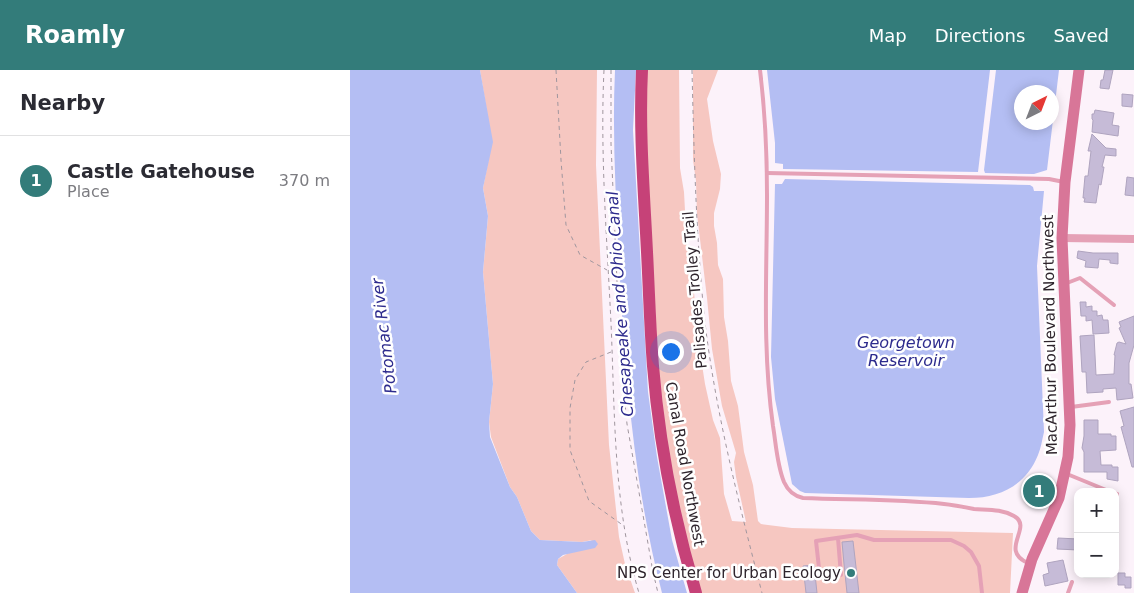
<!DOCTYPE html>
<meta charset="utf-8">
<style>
body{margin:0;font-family:"DejaVu Sans",sans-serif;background:#f2f2f3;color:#2b2b33}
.controls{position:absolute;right:15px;bottom:15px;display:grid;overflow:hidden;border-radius:10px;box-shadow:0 2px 12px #0003}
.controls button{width:45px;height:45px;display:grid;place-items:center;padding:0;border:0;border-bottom:1px solid #e1e1e2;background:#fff;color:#2b2b33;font:25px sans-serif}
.compass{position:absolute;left:664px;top:15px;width:45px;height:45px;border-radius:50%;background:#fff;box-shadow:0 2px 12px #0003;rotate:42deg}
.you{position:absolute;left:320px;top:281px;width:18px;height:18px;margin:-12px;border:4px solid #fff;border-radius:50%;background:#1a73e8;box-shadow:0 0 0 8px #1a73e833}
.badge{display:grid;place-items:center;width:32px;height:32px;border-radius:50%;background:#337c7a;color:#fff;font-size:16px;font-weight:700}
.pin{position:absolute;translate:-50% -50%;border:2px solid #fff;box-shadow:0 1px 5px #0006}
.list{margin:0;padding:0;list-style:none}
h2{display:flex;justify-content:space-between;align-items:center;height:65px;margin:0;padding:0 20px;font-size:21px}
h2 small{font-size:16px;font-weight:400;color:#7c7c81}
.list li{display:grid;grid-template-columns:32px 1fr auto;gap:15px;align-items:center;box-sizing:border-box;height:90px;padding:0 20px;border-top:1px solid #e1e1e2}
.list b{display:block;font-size:19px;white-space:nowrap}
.list p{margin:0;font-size:16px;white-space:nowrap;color:#7c7c81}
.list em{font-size:16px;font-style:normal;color:#7c7c81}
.map{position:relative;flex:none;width:784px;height:523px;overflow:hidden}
header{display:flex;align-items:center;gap:30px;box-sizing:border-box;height:70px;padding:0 25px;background:#337c7a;color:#fff}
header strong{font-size:24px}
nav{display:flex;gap:28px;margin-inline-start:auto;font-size:18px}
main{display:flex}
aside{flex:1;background:#fff}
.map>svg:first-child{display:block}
.green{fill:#f6c7c1}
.water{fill:#b4bef3;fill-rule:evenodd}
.building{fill:#c6bbd7;stroke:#afa4bf}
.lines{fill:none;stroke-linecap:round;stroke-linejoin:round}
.path{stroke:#a0969e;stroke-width:1;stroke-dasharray:4 4;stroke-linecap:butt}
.service{stroke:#e5a1b6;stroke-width:4}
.minor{stroke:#e5a1b6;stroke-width:8}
.secondary{stroke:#d87698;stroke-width:11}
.trunk{stroke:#c64278;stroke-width:12}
.poi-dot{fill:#337c7a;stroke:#fff;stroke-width:2}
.labels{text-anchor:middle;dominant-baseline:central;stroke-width:5;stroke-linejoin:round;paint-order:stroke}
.street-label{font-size:15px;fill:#2e242c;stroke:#fff}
.poi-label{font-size:15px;fill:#2e242c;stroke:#fff;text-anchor:end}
.water-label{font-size:16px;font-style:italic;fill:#2d2b8d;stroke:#fff}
</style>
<header>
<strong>Roamly</strong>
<nav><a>Map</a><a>Directions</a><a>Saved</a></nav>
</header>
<main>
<aside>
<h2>Nearby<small></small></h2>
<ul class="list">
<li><span class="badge">1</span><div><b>Castle Gatehouse</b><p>Place</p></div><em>370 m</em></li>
</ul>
</aside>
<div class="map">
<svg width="784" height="523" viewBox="0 0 784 523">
<rect width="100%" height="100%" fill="#fcf2fa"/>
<g class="green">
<polygon points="130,0 247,0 246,95 259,375 269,467 275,494 285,523 227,523 207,495 208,489 242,470 232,472 190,470 181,461 167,427 160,417 141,367 139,352 143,314 133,202 138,146 133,118 142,72"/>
<polygon points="297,0 329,0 330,98 334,122 337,178 342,201 349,275 355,314 363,350 370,368 374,424 382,451 396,452 386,407 384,392 386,383 372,336 362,279 357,228 347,144 346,111 343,90 343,0 368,0 357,29 363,71 371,104 370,119 364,143 364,156 367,173 368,195 373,209 374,247 378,271 381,311 388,336 394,382 403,415 408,451 411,454 442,458 663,463 660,523 350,523 336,471 314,360 309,308 297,92"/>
</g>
<g class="water">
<polygon points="0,0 130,0 143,72 133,118 138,146 133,202 143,314 139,352 140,367 160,417 167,427 181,461 190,470 232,472 245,470 248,474 245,478 213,485 208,489 207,495 227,523 0,523"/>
<path d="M265 0H286L283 60 298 322 307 387 322 470 337 523H312C284 415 275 304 269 193 266 129 262 64 265 0Z"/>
<polygon points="417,0 640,0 628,102 433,99 433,94 425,93 425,73"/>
<path d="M646 0H709L697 100 684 104 635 103 634 100ZM672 22H702V52H672Z"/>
<path d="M435 109 680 115 683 117 684 121H694L687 196 694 362C692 370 691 378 688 385 676 415 650 428 619 428L455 423 450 421 442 414 425 329 421 287 425 114H432Z"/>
</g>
<g class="building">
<polygon points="755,0 763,0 759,19 750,18 751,10 753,10"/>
<polygon points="772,24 783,25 782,37 772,36"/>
<polygon points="745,40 764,43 762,55 769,56 768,66 742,62 743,50 742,49 742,44 744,44"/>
<polygon points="742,64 756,78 766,79 766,86 755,85 752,97 754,97 751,115 749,114 748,120 746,133 734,132 735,128 733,128 735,106 738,106 741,81 738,81"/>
<polygon points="777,107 784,108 784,126 775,125"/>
<polygon points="728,181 743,183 768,183 768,194 760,193 760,190 749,189 748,198 735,197 736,191 727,188"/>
<polygon points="730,232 736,232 736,237 742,236 742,241 747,241 747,246 752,245 753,250 758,250 759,263 743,264 742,250 736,251 736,246 731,246"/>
<polygon points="784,246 784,275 779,293 779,314 781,314 783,328 767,330 766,318 753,319 753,322 737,323 736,302 732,302 730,266 744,265 746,305 764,304 765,285 764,285 767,273 769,272 776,274 769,258 771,257 769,252"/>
<polygon points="784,337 784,397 782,397 771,357 774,356 770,341"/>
<polygon points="734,350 748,350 748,364 761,364 761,366 766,366 766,380 750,381 751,395 762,395 762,397 768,397 768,411 757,409 757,402 734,402 734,382 732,378 734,366"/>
<polygon points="684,409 703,417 699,419 695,429 697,434 677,425"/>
<polygon points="708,468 728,469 728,480 707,479"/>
<polygon points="503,471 509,523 497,523 494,494 492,472"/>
<polygon points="713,490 718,511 695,516 693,505 699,503 697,493"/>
<polygon points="464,495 467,523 456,523 453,496"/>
<polygon points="768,503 775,503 775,507 781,507 781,518 775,518 775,515 768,515"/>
</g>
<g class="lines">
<g class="path">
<polyline points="206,0 211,90 216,155 230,185 257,200"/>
<path d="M254 0C250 84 257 169 261 253 265 343 263 436 289 523"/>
<polyline points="261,0 261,74 270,280 277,354 303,502 308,523"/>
<path d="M342 0C344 84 346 169 355 253 366 344 389 434 412 523"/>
<polyline points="261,282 236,292 225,310 220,338 220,380 239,431 274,456"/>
</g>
<g class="service">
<path d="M410 0C415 41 417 83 417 125 417 203 412 278 423 356 426 374 427 395 434 412 438 421 444 426 453 428 500 430 547 429 594 434 604 435 614 437 624 439 638 440 652 439 664 446 684 457 648 480 678 493"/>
<polyline points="417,103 699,109 714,112"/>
<polyline points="717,213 730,208 764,235"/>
<polyline points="721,337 759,332"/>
<polyline points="717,404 761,422"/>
<polyline points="765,423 767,424"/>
<polyline points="488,468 491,505 470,507 466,471 507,465 524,470 601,470 614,476 621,482 629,496 632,523"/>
<polyline points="718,523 722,512"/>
</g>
<polyline class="minor" points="712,168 784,169"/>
<polyline class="secondary" points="672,523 682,489 709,428 718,387 720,355 712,168 715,112 729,0"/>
<path class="trunk" d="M292 0C289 61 294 121 297 182 299 220 300 258 303 296 309 372 324 449 346 523"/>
</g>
<circle class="poi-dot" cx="501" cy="503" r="5"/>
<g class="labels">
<g class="street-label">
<text transform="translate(345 220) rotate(-95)">Palisades Trolley Trail</text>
<text transform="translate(700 265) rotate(-91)">MacArthur Boulevard Northwest</text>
<text transform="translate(335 394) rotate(80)">Canal Road Northwest</text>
</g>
<g class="poi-label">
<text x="491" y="503">NPS Center for Urban Ecology</text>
</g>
<g class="water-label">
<text transform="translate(270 234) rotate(-94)">Chesapeake and Ohio Canal</text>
<text transform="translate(34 266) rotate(-97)">Potomac River</text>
<text x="556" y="272">Georgetown<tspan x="556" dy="18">Reservoir</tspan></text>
</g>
</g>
</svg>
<div class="controls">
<button>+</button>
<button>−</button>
</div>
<svg class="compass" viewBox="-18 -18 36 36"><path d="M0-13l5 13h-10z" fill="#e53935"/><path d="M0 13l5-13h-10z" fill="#7c7c81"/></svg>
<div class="you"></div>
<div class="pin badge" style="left:689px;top:421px">1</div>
</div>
</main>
